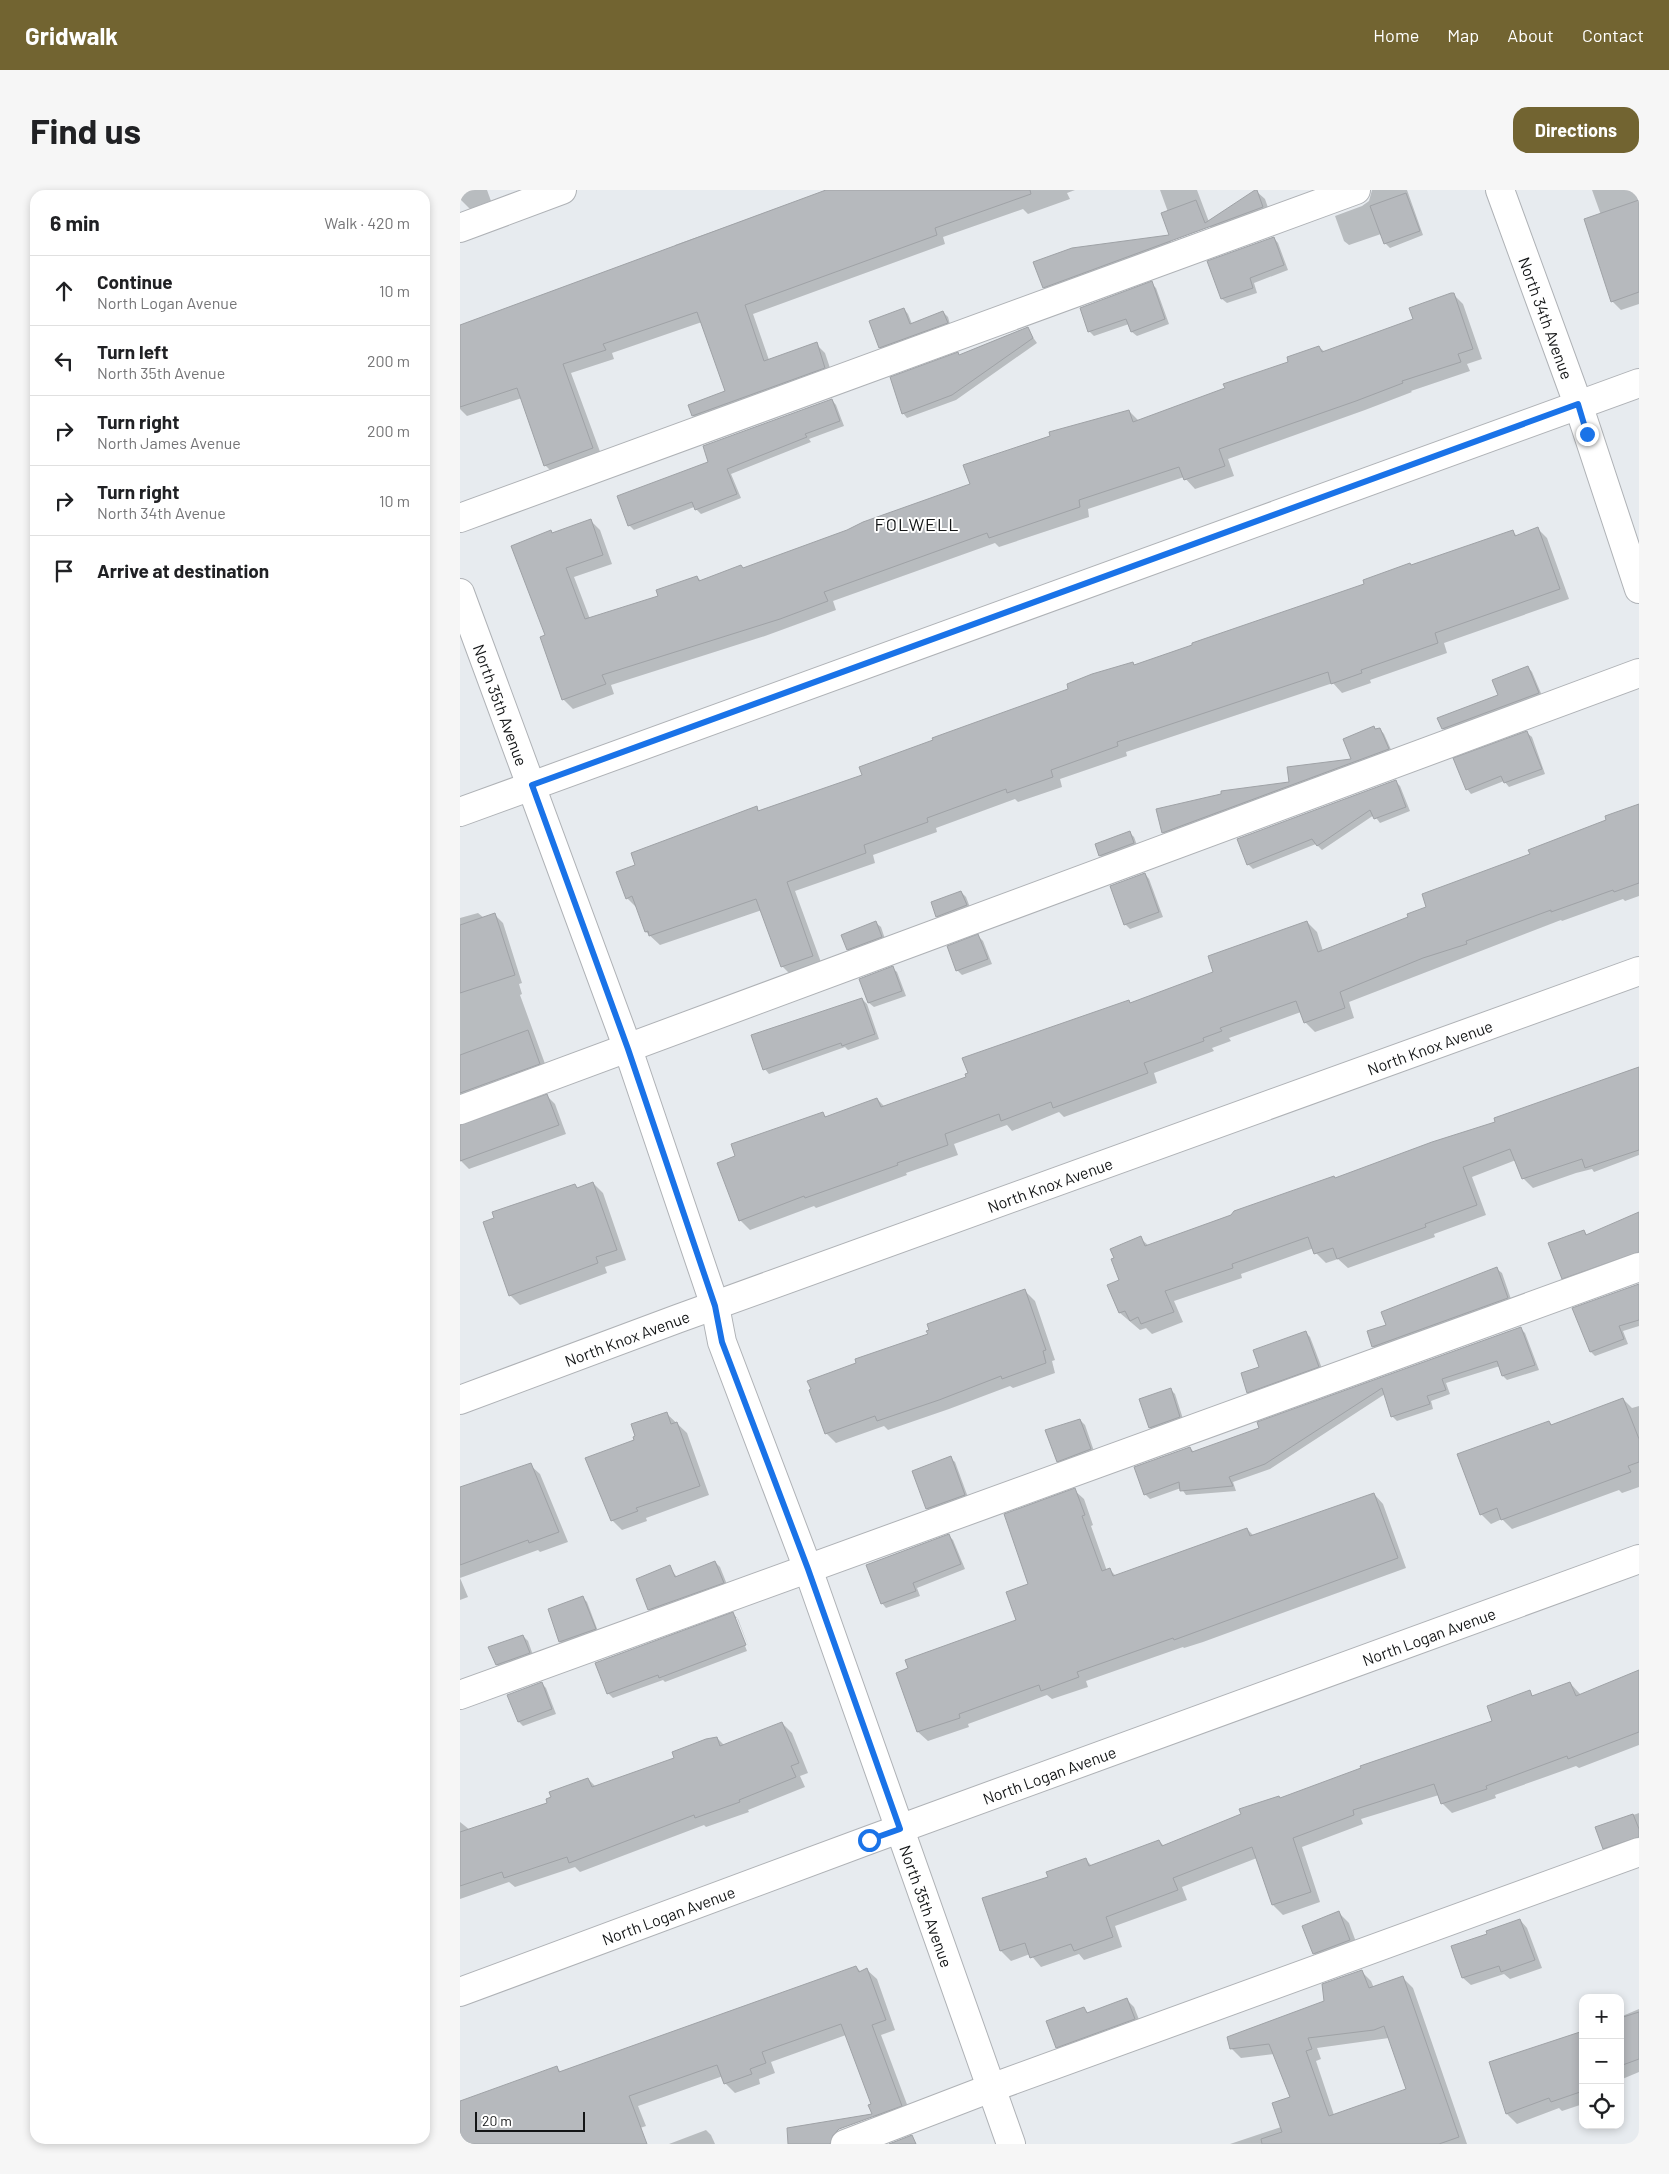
<!DOCTYPE html>
<meta charset="utf-8">
<style>
body{margin:0;font-family:Barlow,sans-serif;background:#f6f6f6;color:#202124}
.controls{position:absolute;right:15px;bottom:15px;display:grid;overflow:hidden;border-radius:10px;box-shadow:0 2px 8px #0003}
.controls button{width:45px;height:45px;display:grid;place-items:center;padding:0;border:0;border-bottom:1px solid #e0e0e0;background:#fff;color:#202124;font:25px sans-serif}
.scale{position:absolute;left:15px;bottom:12px;width:110px;box-sizing:border-box;padding-left:5px;border:2px solid #131516;border-top:0;font-size:14px;line-height:18px;white-space:nowrap;color:#131516;-webkit-text-stroke:4px #fff;paint-order:stroke}
.stop{position:absolute;width:15px;height:15px;margin:-11px;border:4px solid #1a73e8;border-radius:50%;background:#fff}
.stop.end{background:#1a73e8;border-color:#fff;box-shadow:0 1px 5px #0008}
.list{margin:0;padding:0;list-style:none}
h2{display:flex;justify-content:space-between;align-items:center;height:65px;margin:0;padding:0 20px;font-size:21px}
h2 small{font-size:16px;font-weight:400;color:#757577}
.list li{display:grid;grid-template-columns:32px 1fr auto;gap:15px;align-items:center;box-sizing:border-box;height:70px;padding:0 20px;border-top:1px solid #e0e0e0}
.list b{display:block;font-size:19px;white-space:nowrap}
.list p{margin:0;font-size:16px;white-space:nowrap;color:#757577}
.list em{font-size:16px;font-style:normal;color:#757577}
.icon{flex:none;width:28px;height:28px;fill:none;stroke:currentColor;stroke-width:2;stroke-linecap:round;stroke-linejoin:round}
.map{position:relative;flex:none;width:1179px;height:1954px;overflow:hidden;border-radius:15px}
header{display:flex;align-items:center;gap:30px;box-sizing:border-box;height:70px;padding:0 25px;background:#726431;color:#fff}
header strong{font-size:24px}
nav{display:flex;gap:28px;margin-inline-start:auto;font-size:18px}
.intro{display:flex;align-items:center;justify-content:space-between;box-sizing:border-box;height:120px;padding:0 30px}
h1{margin:0;font-size:35px}
.button{padding:12px 22px;border-radius:15px;background:#726431;color:#fff;font-size:18px;font-weight:700}
main{display:flex;gap:30px;padding:0 30px}
aside{flex:1;background:#fff;border-radius:15px;box-shadow:0 2px 8px #0003}
.map>svg:first-child{display:block}
.shadow{fill:#0003;fill-rule:evenodd}
.building{fill:#b6b9bd;stroke:#9fa2a6;fill-rule:evenodd}
.lines{fill:none;stroke-linecap:round;stroke-linejoin:round}
.minor-casing{stroke:#afb2b6;stroke-width:30}
.minor{stroke:#fff;stroke-width:28}
.route{stroke:#1a73e8;stroke-width:6}
.labels{text-anchor:middle;dominant-baseline:central;stroke-width:4;stroke-linejoin:round;paint-order:stroke}
.street-label{font-size:16px;fill:#131516;stroke:#fff}
.neighbourhood-label{font-size:18px;letter-spacing:1px;fill:#131516;stroke:#fff}
</style>
<header>
<strong>Gridwalk</strong>
<nav><a>Home</a><a>Map</a><a>About</a><a>Contact</a></nav>
</header>
<div class="intro"><h1>Find us</h1><a class="button">Directions</a></div>
<main>
<aside>
<h2>6 min<small>Walk · 420 m</small></h2>
<ul class="list">
<li><svg class="icon" aria-label="ahead" viewBox="0 0 24 24"><path d="M12 20V5M6 11l6-6 6 6"/></svg><div><b>Continue</b><p>North Logan Avenue</p></div><em>10 m</em></li>
<li><svg class="icon" aria-label="left" viewBox="0 0 24 24"><path d="M17 20v-9H6M10 6l-5 5 5 5"/></svg><div><b>Turn left</b><p>North 35th Avenue</p></div><em>200 m</em></li>
<li><svg class="icon" aria-label="right" viewBox="0 0 24 24"><path d="M7 20v-9h11M14 6l5 5-5 5"/></svg><div><b>Turn right</b><p>North James Avenue</p></div><em>200 m</em></li>
<li><svg class="icon" aria-label="right" viewBox="0 0 24 24"><path d="M7 20v-9h11M14 6l5 5-5 5"/></svg><div><b>Turn right</b><p>North 34th Avenue</p></div><em>10 m</em></li>
<li><svg class="icon" aria-label="arrive" viewBox="0 0 24 24"><path d="M6 21V4h12l-3 4 3 4H6"/></svg><div><b>Arrive at destination</b></div></li>
</ul>
</aside>
<div class="map">
<svg width="1179" height="1954" viewBox="0 0 1179 1954">
<rect width="100%" height="100%" fill="#e7ebef"/>
<g class="shadow">
<polygon points="0,0 27,0 31,11 10,19 0,9"/>
<polygon points="371,0 615,0 607,3 610,9 568,24 563,19 483,47 485,54 293,124 309,170 356,154 365,163 373,187 242,235 233,226 229,216 266,202 242,132 152,163 154,169 111,183 142,267 94,284 85,275 62,208 7,226 0,219 0,136 216,57 215,55"/>
<path d="M700 0H737L749 32 796 1 805 9 811 26 593 106 584 97 711 46 708 22ZM749 36 751 38 711 52 710 50Z"/>
<polygon points="912,0 947,0 963,45 930,58 925,53 921,44 889,55 884,51 875,26 902,16 909,11"/>
<polygon points="1132,0 1179,0 1179,114 1161,120 1152,111 1141,25"/>
<polygon points="814,48 818,53 828,80 794,93 797,103 767,113 762,109"/>
<polygon points="691,93 696,98 709,134 677,146 672,142 669,134 634,146 629,141"/>
<polygon points="994,105 1003,114 1022,169 1007,174 1010,181 951,201 952,202 905,220 768,269 774,286 735,299 724,287 628,319 629,327 539,357 535,353 373,411 376,420 305,446 151,495 154,504 113,519 103,509 87,446 91,342 93,344 131,331 140,340 152,374 114,387 130,429 199,407 237,387 241,391 284,379 511,295 669,221 679,231 766,199 830,173 859,157 865,162 955,130"/>
<polygon points="444,119 448,124 452,134 483,122 488,127 491,138 425,162 420,157"/>
<polygon points="567,139 577,153 496,210 447,228 443,223 498,164 500,166"/>
<polygon points="372,210 376,215 384,236 349,249 351,252 271,284 281,308 241,324 234,317 174,340 169,335 250,272"/>
<polygon points="1078,339 1087,348 1109,409 984,453 987,463 910,490 911,493 882,503 873,493 666,562 667,566 600,589 602,597 558,612 555,609 476,638 477,642 413,665 415,673 335,701 362,775 332,786 322,776 302,720 200,755 186,742 177,718 167,708 177,675 296,618 300,622 403,586 673,473 675,476 1053,342 1057,346"/>
<polygon points="1068,477 1072,482 1083,508 988,543 983,539 979,529 1040,506"/>
<polygon points="914,538 916,540 920,539 924,544 933,564 708,647 703,642 893,570"/>
<polygon points="1067,543 1072,547 1085,584 1049,597 1044,591 1011,604 1007,599"/>
<polygon points="935,591 940,596 950,621 920,633 914,625 862,660 856,654 793,679 788,674"/>
<polygon points="1179,619 1179,706 1165,711 1163,709 1102,731 1101,730 889,812 894,828 855,842 845,832 841,822 769,848 771,851 752,858 754,861 694,883 697,893 604,927 599,922 552,941 547,935 494,954 498,965 446,983 447,985 356,1018 354,1016 290,1040 280,1030 363,924 367,928 417,909 425,917 507,888 669,811 671,814 755,783 847,732 857,742 863,761 950,728 1071,665"/>
<polygon points="669,642 674,647 678,658 645,670 640,666 636,655"/>
<polygon points="685,684 689,689 703,727 670,739 665,734"/>
<polygon points="501,702 506,707 511,720 482,731 477,726"/>
<polygon points="18,723 24,728 34,724 43,733 62,793 59,794 62,804 60,805 88,882 0,916 0,728"/>
<polygon points="416,733 421,737 426,752 393,764 388,759"/>
<polygon points="518,746 523,751 532,774 502,785 497,780"/>
<polygon points="432,778 437,782 446,806 414,817 409,813 400,790"/>
<polygon points="402,809 407,814 419,849 388,860 385,857 309,884 305,879"/>
<polygon points="1179,877 1179,965 1134,982 1132,979 1116,983 1073,998 1063,988 1056,970 1012,987 1026,1025 974,1044 975,1047 888,1078 878,1069 866,1073 856,1063 854,1058 781,1084 782,1088 714,1111 723,1132 692,1144 686,1138 680,1140 660,1123 649,1095 661,1091 680,1048 689,1056 874,987 876,989 1037,932 1036,929"/>
<polygon points="87,906 95,914 106,944 9,979 1,971 0,936"/>
<polygon points="133,993 143,1003 166,1070 145,1077 147,1083 60,1115 50,1105 115,995 118,999"/>
<polygon points="1165,1036 1178,1067 1107,1093 1103,1088 1124,1041 1127,1045"/>
<polygon points="1037,1079 1042,1083 1052,1112 918,1161 913,1157 908,1142 927,1136"/>
<polygon points="1179,1095 1179,1136 1163,1141 1168,1154 1135,1166 1131,1162"/>
<polygon points="565,1101 575,1111 595,1170 592,1171 595,1183 553,1198 550,1196 489,1219 428,1240 424,1236 376,1253 366,1243 469,1145"/>
<polygon points="1060,1138 1065,1143 1079,1180 1047,1190 1043,1186 1040,1176 986,1193 990,1204 971,1211 973,1219 937,1231 932,1226 925,1204 810,1279 773,1292 776,1301 726,1305 721,1298 690,1309 685,1304 730,1258 735,1263"/>
<polygon points="846,1143 850,1147 863,1181 793,1207 788,1202 800,1178"/>
<polygon points="711,1200 715,1204 724,1232 695,1242 690,1238"/>
<polygon points="1163,1209 1172,1218 1179,1216 1179,1297 1162,1303 1159,1300 1052,1339 1042,1329 1031,1334 1021,1324 1089,1232 1093,1236"/>
<polygon points="206,1223 227,1243 249,1305 186,1328 187,1331 162,1340 152,1330 176,1251"/>
<polygon points="620,1230 625,1235 635,1264 602,1276 598,1271"/>
<polygon points="490,1268 495,1272 509,1310 472,1323 467,1319"/>
<polygon points="70,1275 80,1284 108,1352 80,1362 78,1360 0,1388 8,1407 0,1410 0,1299"/>
<polygon points="614,1300 624,1309 633,1335 631,1336 647,1381 650,1380 656,1386 787,1339 794,1346 914,1304 923,1314 946,1378 743,1452 724,1458 723,1457 626,1491 628,1497 592,1509 587,1505 508,1534 509,1537 468,1551 458,1542 438,1484 557,1430 569,1395"/>
<polygon points="489,1346 493,1350 505,1379 457,1398 460,1406 426,1418 422,1413"/>
<polygon points="255,1372 260,1377 268,1397 194,1424 190,1419 209,1377 217,1387"/>
<polygon points="122,1407 127,1412 139,1444 105,1456 100,1452 89,1420"/>
<polygon points="273,1424 278,1429 290,1460 277,1428 274,1428 287,1461 205,1492 203,1490 153,1508 148,1503"/>
<polygon points="63,1446 68,1451 74,1468 41,1479 37,1475"/>
<polygon points="1179,1482 1179,1555 1119,1578 1116,1576 1035,1605 1036,1608 992,1623 982,1613 979,1605 901,1629 903,1634 842,1657 860,1712 823,1725 813,1715 797,1668 722,1697 727,1710 655,1736 662,1757 624,1770 619,1764 581,1777 570,1764 551,1771 541,1761 524,1709 590,1688 626,1670 632,1676 699,1651 704,1656 821,1609 1034,1532 1069,1502 1074,1507 1110,1493 1121,1505"/>
<polygon points="81,1493 86,1498 96,1524 63,1536 59,1532 49,1505"/>
<polygon points="322,1533 332,1543 348,1583 340,1586 345,1597 288,1620 289,1622 246,1637 244,1635 120,1682 115,1677 55,1697 49,1692 0,1709 0,1632 10,1640 88,1613 128,1589 136,1597 216,1569 257,1548 265,1556"/>
<polygon points="1179,1623 1179,1654 1151,1665 1144,1658 1136,1638"/>
<polygon points="879,1723 889,1733 899,1760 864,1773 854,1763"/>
<polygon points="1060,1730 1067,1738 1082,1778 1050,1789 1044,1784 1011,1795 1003,1788 1029,1745"/>
<polygon points="396,1777 401,1782 407,1780 417,1789 435,1840 421,1845 451,1925 424,1936 414,1926 412,1914 386,1845 311,1872 315,1883 299,1889 300,1894 275,1903 265,1893 263,1886 178,1916 186,1936 132,1954 0,1954 0,1912 97,1878 101,1882"/>
<path d="M901 1781 911 1791 914 1798 943 1788 953 1798 1007 1954H770L821 1937 831 1908 814 1864 781 1868 771 1858 866 1811ZM929 1848 948 1900 874 1925 856 1871 861 1869 857 1858Z"/>
<polygon points="667,1810 674,1817 682,1837 605,1865 597,1857 624,1819 629,1824"/>
<polygon points="1179,1819 1179,1882 1160,1890 1160,1827"/>
<polygon points="1123,1842 1123,1914 1102,1921 1099,1918 1057,1934 1047,1924 1030,1873"/>
<polygon points="246,1940 251,1945 255,1954 209,1954"/>
</g>
<g class="building">
<polygon points="366,0 570,0 571,4 475,38 477,45 285,115 304,171 357,152 365,178 232,226 228,215 265,201 237,122 143,154 146,160 103,174 133,258 84,276 57,198 0,217 0,135"/>
<polygon points="795,0 797,0 803,17 583,98 573,72 612,58 709,45 701,23 736,10 745,33"/>
<polygon points="946,3 960,41 924,54 910,16"/>
<polygon points="1179,10 1179,102 1151,112 1124,29"/>
<polygon points="814,47 824,75 790,88 793,98 761,109 747,71"/>
<polygon points="692,91 705,129 671,142 666,129 628,142 620,118"/>
<polygon points="991,103 994,103 1013,159 998,164 1001,172 942,191 943,193 896,211 759,259 765,276 724,290 719,277 619,310 620,317 529,348 527,343 364,402 368,411 320,429 142,485 146,494 102,510 80,447 85,445 51,356 91,340 92,343 131,329 143,365 106,378 125,429 198,406 196,400 237,386 239,391 281,375 283,378 387,340 403,332 510,294 503,275 590,246 589,242 669,220 673,232 765,198 763,194 828,172 827,167 859,156 862,162 953,129 949,118"/>
<polygon points="444,118 450,134 483,121 488,133 419,158 409,131"/>
<polygon points="568,137 573,148 492,205 442,224 430,187 498,162 499,165"/>
<polygon points="372,209 380,231 345,244 347,247 267,279 277,304 235,320 232,312 168,336 157,306 248,272 243,256"/>
<polygon points="1078,337 1100,399 975,443 978,453 901,480 902,483 871,494 868,482 657,552 658,556 591,580 593,587 547,603 546,599 467,628 468,632 404,655 406,663 327,692 353,766 321,777 296,709 189,746 188,741 185,742 172,706 166,709 156,682 175,675 171,663 297,616 298,621 402,585 399,577 473,550 472,548 608,499 607,494 632,484 673,472 674,475 732,455 732,453 904,394 903,390 950,373 951,375 1053,340 1055,346"/>
<polygon points="1068,476 1079,503 982,539 977,528 1038,505 1032,490"/>
<polygon points="914,536 915,539 920,538 929,559 702,643 696,619 761,604 761,601 829,592 827,577 891,569 883,549"/>
<polygon points="1067,541 1082,579 1044,593 1041,586 1006,600 993,568"/>
<polygon points="936,590 946,617 914,629 910,620 857,656 852,649 787,675 777,649"/>
<polygon points="1179,614 1179,693 1154,702 1153,700 1091,722 1091,720 1006,751 1007,754 963,768 880,802 885,818 844,833 836,811 760,838 762,841 743,848 744,851 684,873 688,883 593,918 591,912 541,931 539,924 485,944 488,955 437,973 438,975 345,1008 344,1006 279,1031 257,973 275,966 271,954 363,922 365,927 417,908 421,917 506,887 505,884 508,883 502,868 669,810 670,813 753,782 748,766 847,731 858,762 948,727 947,724 966,717 962,704 1070,664 1068,660 1146,630 1145,626"/>
<polygon points="670,641 674,653 639,666 635,654"/>
<polygon points="685,683 699,722 664,735 650,696"/>
<polygon points="501,701 507,715 476,727 471,712"/>
<polygon points="35,723 55,785 0,803 0,735"/>
<polygon points="416,731 422,747 387,760 381,745"/>
<polygon points="518,744 528,769 496,781 487,756"/>
<polygon points="433,776 442,801 408,813 399,789"/>
<polygon points="402,808 415,844 382,856 381,853 303,880 291,845"/>
<polygon points="68,840 80,874 0,903 0,865"/>
<polygon points="1179,877 1179,960 1125,978 1122,969 1062,989 1050,959 1003,977 1017,1015 965,1034 966,1037 877,1069 873,1058 854,1064 848,1047 772,1074 773,1078 705,1101 714,1122 681,1134 678,1127 670,1131 665,1121 659,1123 647,1095 659,1090 651,1069 654,1068 650,1059 681,1046 685,1056 771,1025 774,1021 874,986 875,988 972,952 1035,932 1034,928"/>
<polygon points="87,904 99,935 0,971 0,935"/>
<polygon points="133,992 157,1060 136,1067 138,1073 49,1106 23,1032 34,1028 32,1022 115,994 117,998"/>
<polygon points="1179,1022 1179,1062 1102,1089 1088,1053 1124,1040 1126,1045"/>
<polygon points="1037,1077 1048,1108 912,1157 907,1141 926,1135 921,1122"/>
<polygon points="1179,1094 1179,1130 1159,1136 1164,1149 1130,1162 1112,1118"/>
<polygon points="565,1099 586,1160 583,1161 586,1173 542,1189 541,1186 479,1210 417,1231 415,1226 365,1244 349,1200 351,1199 347,1191 396,1173 395,1169 468,1144 466,1141 469,1140 467,1134"/>
<polygon points="1061,1137 1075,1175 1042,1186 1037,1171 982,1189 986,1200 967,1206 970,1214 931,1227 922,1198 805,1274 769,1287 773,1296 720,1301 719,1292 684,1305 674,1277 730,1257 732,1262 799,1238 797,1232"/>
<polygon points="846,1141 859,1177 787,1203 781,1183 799,1177 793,1160"/>
<polygon points="711,1198 720,1227 689,1238 679,1209"/>
<polygon points="1163,1208 1179,1249 1179,1272 1168,1276 1171,1282 1041,1330 1037,1318 1020,1325 997,1264 1089,1231 1091,1235"/>
<polygon points="207,1222 211,1234 217,1232 240,1296 176,1318 178,1321 151,1331 125,1268 174,1250 173,1247 175,1246 171,1234"/>
<polygon points="620,1229 631,1259 597,1272 585,1240"/>
<polygon points="491,1266 505,1305 466,1319 452,1281"/>
<polygon points="71,1273 99,1342 69,1353 68,1350 0,1375 0,1297"/>
<polygon points="615,1298 625,1325 622,1326 642,1381 650,1378 653,1386 787,1338 790,1346 914,1303 938,1368 733,1443 714,1450 713,1448 617,1482 619,1487 581,1501 579,1495 499,1524 500,1528 457,1542 436,1483 448,1478 445,1470 556,1430 546,1402 568,1394 544,1324"/>
<polygon points="489,1344 501,1374 453,1393 456,1401 421,1414 406,1375"/>
<polygon points="255,1371 264,1393 188,1420 176,1389 210,1375 215,1387"/>
<polygon points="123,1406 136,1439 99,1452 88,1419"/>
<polygon points="273,1422 286,1455 199,1488 198,1485 147,1504 135,1473"/>
<polygon points="63,1445 70,1463 36,1475 28,1457"/>
<polygon points="1179,1480 1179,1542 1108,1569 1107,1566 1026,1596 1027,1599 981,1614 974,1594 893,1620 894,1625 833,1648 851,1702 812,1715 792,1657 713,1688 718,1700 646,1727 653,1747 614,1761 611,1754 570,1768 565,1753 540,1761 522,1708 588,1687 586,1682 626,1668 629,1676 699,1650 702,1656 781,1624 779,1619 819,1606 820,1608 901,1578 900,1576 1032,1531 1027,1516 1070,1500 1072,1506 1110,1492 1116,1506"/>
<polygon points="82,1492 92,1519 58,1532 47,1505"/>
<polygon points="322,1532 339,1573 331,1576 336,1587 279,1610 280,1612 235,1628 234,1625 109,1673 107,1667 44,1688 42,1682 0,1696 0,1642 87,1613 86,1609 91,1607 89,1602 128,1588 132,1597 214,1568 212,1562 246,1549 257,1547 260,1556"/>
<polygon points="1173,1624 1179,1639 1179,1647 1143,1659 1135,1637"/>
<polygon points="879,1721 890,1750 853,1764 842,1736"/>
<polygon points="1060,1729 1075,1770 1041,1782 1039,1776 1002,1788 991,1756 1027,1744 1026,1741"/>
<polygon points="396,1776 399,1782 407,1778 426,1830 412,1835 442,1916 379,1939 373,1945 370,1954 328,1954 327,1938 412,1924 408,1915 411,1914 381,1834 302,1862 306,1873 290,1879 292,1884 264,1894 257,1875 169,1906 187,1954 0,1954 0,1911 97,1876 99,1882"/>
<path d="M902 1780 909 1798 943 1786 999 1947 979 1954H802L801 1949 822 1942 812 1913 830 1907 809 1854 770 1859 767 1847 864 1811 862 1794ZM924 1836 946 1899 869 1926 846 1861 852 1859 848 1848 914 1840Z"/>
<polygon points="667,1808 675,1829 596,1858 586,1831 624,1817 627,1823"/>
<polygon points="1179,1822 1179,1869 1160,1876 1160,1828"/>
<polygon points="1123,1841 1123,1901 1091,1912 1089,1908 1046,1924 1029,1872"/>
<polygon points="452,1945 456,1954 429,1954"/>
</g>
<g class="lines">
<g class="minor-casing">
<g id="minor">
<path id="s1" d="M1040 0 1118 214 1179 399"/>
<polyline points="0,38 102,0"/>
<polyline points="0,328 896,0"/>
<path id="s2" d="M0 403 168 859 255 1116 262 1152 348 1379 551 1954"/>
<polyline points="0,622 1179,193"/>
<polyline points="0,920 1179,483"/>
<path id="s3" d="M0 1210 217 1129 1179 781"/>
<polyline points="0,1505 1179,1077"/>
<path id="s4" d="M0 1802 409 1650 1179 1369"/>
<polyline points="385,1954 531,1898 1179,1662"/>
</g>
</g>
<use href="#minor" class="minor"/>
</g>
<g class="lines">
<polyline class="route" points="409,1650 440,1639 348,1379 262,1152 255,1116 168,859 72,595 1118,214 1127,244"/>
</g>
<g class="labels">
<g class="street-label">
<text stroke="none"><textPath href="#s1" startOffset="136">North 34th Avenue</textPath></text>
<text stroke="none"><textPath href="#s2" startOffset="119">North 35th Avenue</textPath></text>
<text stroke="none"><textPath href="#s3" startOffset="1032">North Knox Avenue</textPath></text>
<text stroke="none"><textPath href="#s3" startOffset="628">North Knox Avenue</textPath></text>
<text stroke="none"><textPath href="#s3" startOffset="178">North Knox Avenue</textPath></text>
<text stroke="none"><textPath href="#s4" startOffset="1032">North Logan Avenue</textPath></text>
<text stroke="none"><textPath href="#s4" startOffset="628">North Logan Avenue</textPath></text>
<text stroke="none"><textPath href="#s2" startOffset="1394">North 35th Avenue</textPath></text>
<text stroke="none"><textPath href="#s4" startOffset="222">North Logan Avenue</textPath></text>
</g>
<g class="neighbourhood-label">
<text x="457" y="334">FOLWELL</text>
</g>
</g>
</svg>
<div class="controls">
<button>+</button>
<button>−</button>
<button><svg class="icon" aria-label="locate" viewBox="0 0 24 24"><circle cx="12" cy="12" r="6"/><path d="M12 2v4M12 18v4M2 12h4M18 12h4"/></svg></button>
</div>
<div class="scale">20 m</div>
<div class="stop" style="left:409px;top:1650px"></div>
<div class="stop end" style="left:1127px;top:244px"></div>
</div>
</main>
